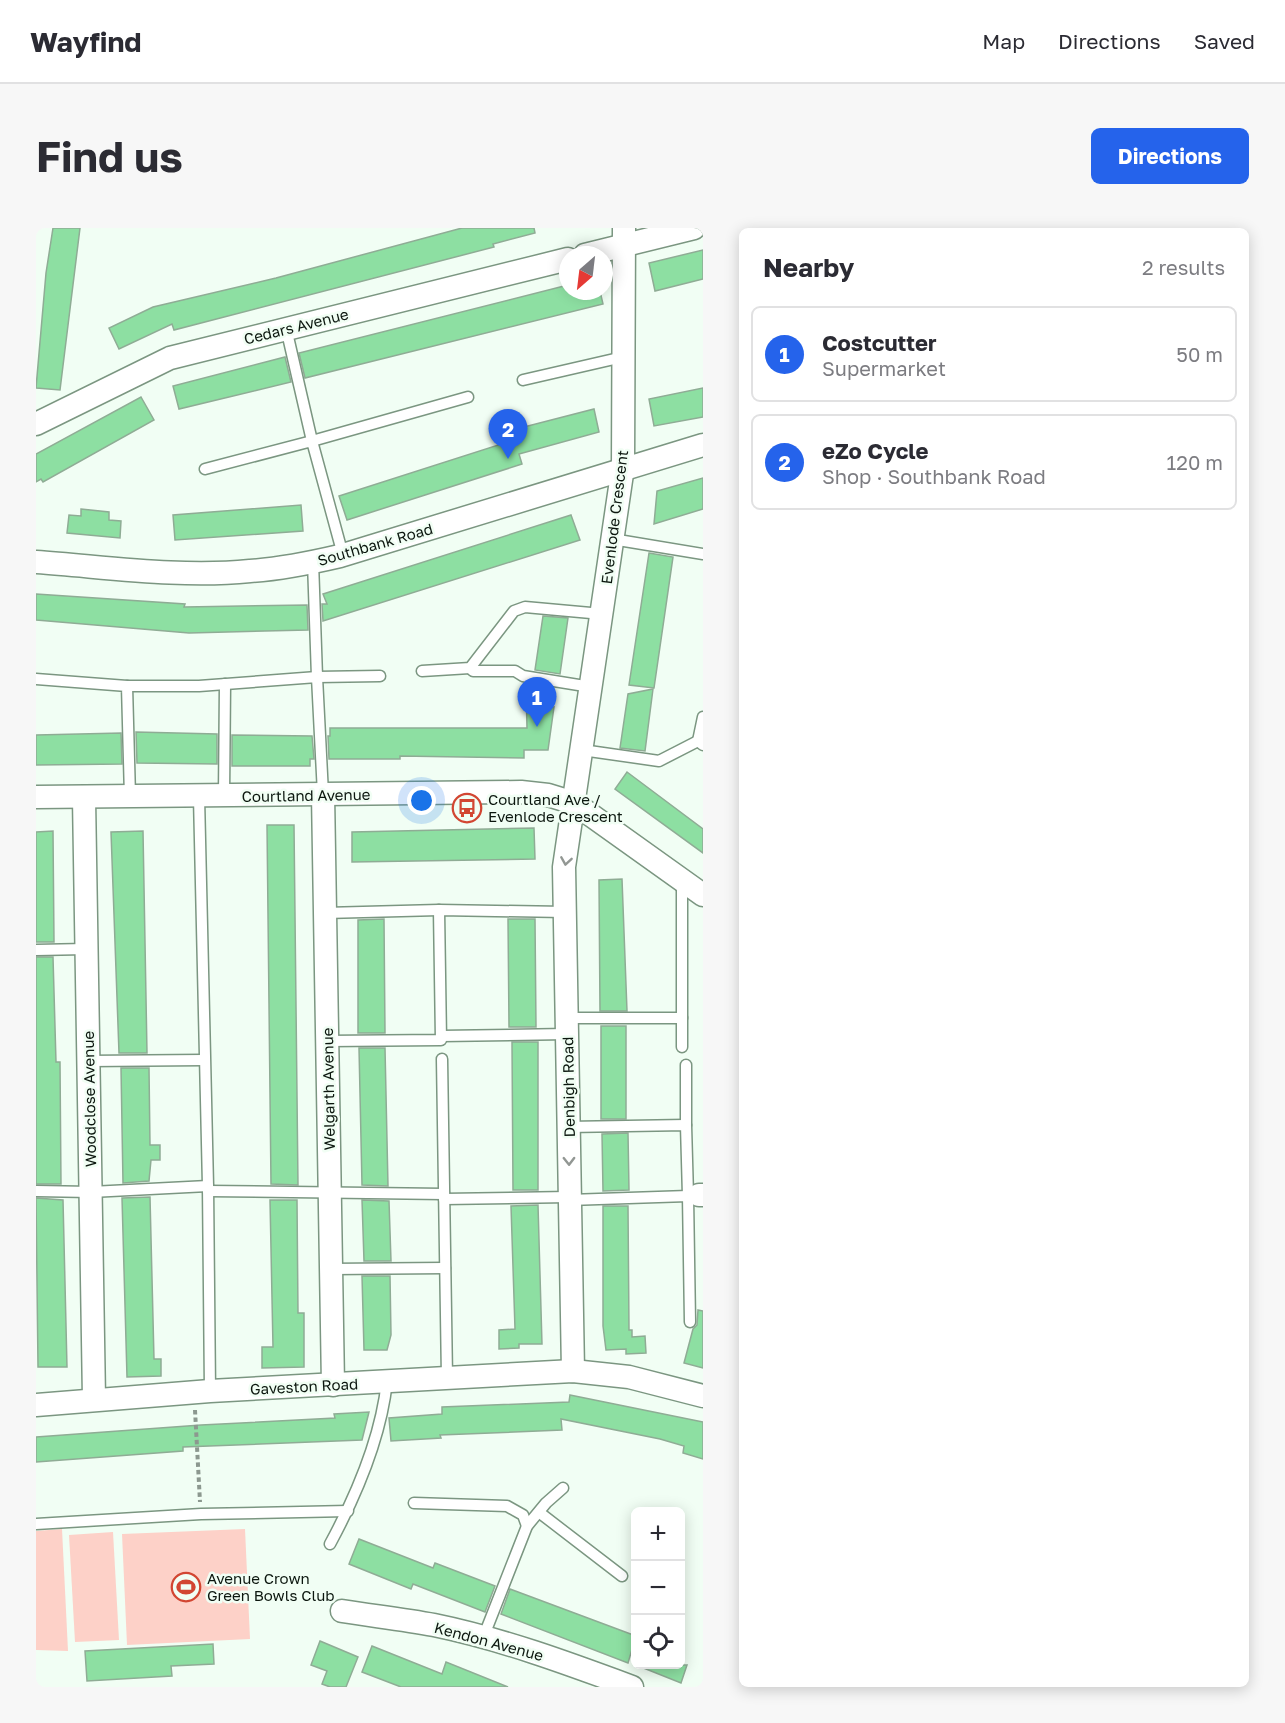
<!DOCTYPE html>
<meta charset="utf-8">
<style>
body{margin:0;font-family:"Golos Text",sans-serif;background:#f7f7f7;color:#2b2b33}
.controls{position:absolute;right:18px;bottom:18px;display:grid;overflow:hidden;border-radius:9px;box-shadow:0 3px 15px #0003}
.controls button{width:54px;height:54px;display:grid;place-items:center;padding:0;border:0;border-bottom:2px solid #e1e1e2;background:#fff;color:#2b2b33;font:30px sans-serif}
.compass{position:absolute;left:523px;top:18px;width:54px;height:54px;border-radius:50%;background:#fff;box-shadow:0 3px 15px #0003;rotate:208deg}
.you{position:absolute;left:386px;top:573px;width:21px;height:21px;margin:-15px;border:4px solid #fff;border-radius:50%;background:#1a73e8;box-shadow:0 0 0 9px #1a73e833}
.badge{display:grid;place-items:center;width:39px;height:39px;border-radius:50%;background:#2563eb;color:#fff;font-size:20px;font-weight:700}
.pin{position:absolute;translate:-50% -50px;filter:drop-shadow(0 2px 3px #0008)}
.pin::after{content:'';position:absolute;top:32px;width:21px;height:18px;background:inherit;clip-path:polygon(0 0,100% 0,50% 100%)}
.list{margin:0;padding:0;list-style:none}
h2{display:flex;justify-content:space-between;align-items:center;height:78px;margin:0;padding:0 24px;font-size:26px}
h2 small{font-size:20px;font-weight:400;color:#7c7c81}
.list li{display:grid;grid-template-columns:39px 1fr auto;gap:18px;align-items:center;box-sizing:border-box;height:96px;margin:0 12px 12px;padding:0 12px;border:2px solid #e1e1e2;border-radius:9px}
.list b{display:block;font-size:22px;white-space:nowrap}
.list p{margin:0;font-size:20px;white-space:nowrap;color:#7c7c81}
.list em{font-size:20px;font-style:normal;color:#7c7c81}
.icon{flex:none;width:33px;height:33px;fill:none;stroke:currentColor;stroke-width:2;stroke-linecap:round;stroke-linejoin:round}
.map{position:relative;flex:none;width:667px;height:1459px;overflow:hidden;border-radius:9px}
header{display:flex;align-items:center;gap:36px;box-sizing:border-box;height:84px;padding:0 30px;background:#fff;border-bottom:2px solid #e1e1e2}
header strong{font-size:28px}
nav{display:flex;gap:33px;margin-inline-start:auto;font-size:21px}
.intro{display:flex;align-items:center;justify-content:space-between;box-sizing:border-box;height:144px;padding:0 36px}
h1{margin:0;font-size:42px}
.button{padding:15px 27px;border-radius:9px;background:#2563eb;color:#fff;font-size:21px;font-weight:700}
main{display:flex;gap:36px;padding:0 36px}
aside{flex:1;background:#fff;border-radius:9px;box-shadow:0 3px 15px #0003}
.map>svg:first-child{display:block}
.green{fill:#fdd1c8}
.building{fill:#8ddfa2;stroke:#8fac95;stroke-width:1.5}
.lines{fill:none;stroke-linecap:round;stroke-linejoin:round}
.lane-casing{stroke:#7b9681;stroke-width:13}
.street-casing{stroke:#7b9681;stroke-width:25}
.path{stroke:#8c988f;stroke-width:4;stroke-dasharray:4.5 3;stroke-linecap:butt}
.lane{stroke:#fff;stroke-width:10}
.street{stroke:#fff;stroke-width:22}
.oneway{stroke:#929793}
.labels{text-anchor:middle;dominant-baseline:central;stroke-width:5;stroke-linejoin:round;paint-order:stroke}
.street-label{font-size:15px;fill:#0c170f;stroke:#f1fef4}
.poi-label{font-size:15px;fill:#0c170f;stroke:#f1fef4;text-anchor:start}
</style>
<header>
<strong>Wayfind</strong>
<nav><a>Map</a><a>Directions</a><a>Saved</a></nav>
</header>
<div class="intro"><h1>Find us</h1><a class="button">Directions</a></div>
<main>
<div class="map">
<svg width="667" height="1459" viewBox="0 0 667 1459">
<rect width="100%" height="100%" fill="#f1fef4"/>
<g class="green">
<polygon points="26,1301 32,1423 0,1422 0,1303"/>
<polygon points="209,1301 214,1411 91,1417 86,1306"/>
<polygon points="77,1304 83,1412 39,1414 33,1307"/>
</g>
<g class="building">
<polygon points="17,0 44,0 24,162 0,160 10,45"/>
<polygon points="426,0 498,0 499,5 457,16 458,19 138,102 136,96 83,121 73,100 117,79 240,50"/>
<polygon points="667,22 667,51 619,63 613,35"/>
<polygon points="532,57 532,63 564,63 567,76 269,150 263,125"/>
<polygon points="249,129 255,154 143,181 137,158"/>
<polygon points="667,160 667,189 618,198 613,171"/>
<polygon points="105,169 118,192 7,254 5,251 0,254 0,226"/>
<polygon points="558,181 563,204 483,226 486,236 311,292 303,268 487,209 484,200"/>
<polygon points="667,250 667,281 618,296 621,263"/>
<polygon points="265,277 267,303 139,312 137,287"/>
<polygon points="45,281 73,284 73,292 85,293 84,310 31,305 33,287 45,288"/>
<polygon points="535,287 544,312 287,393 286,376 291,376 287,366"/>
<polygon points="613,325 637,329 618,460 593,457"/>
<polygon points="0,366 149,376 148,379 271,377 272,402 153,405 0,392"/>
<polygon points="507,388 532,390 524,446 499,442"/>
<polygon points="490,456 508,459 509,481 518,479 512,522 488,522 488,530 364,528 364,531 293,531 292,508 294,508 294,500 491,500"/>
<polygon points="617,461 609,523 584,520 592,466"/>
<polygon points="100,504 181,506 181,536 101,535"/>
<polygon points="85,505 86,536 0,537 0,507"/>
<polygon points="196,507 276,508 278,531 274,531 274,538 196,538"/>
<polygon points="591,544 667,601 667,625 579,561"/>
<polygon points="231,597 258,597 262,957 235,956"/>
<polygon points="498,600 499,631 316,634 316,604"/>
<polygon points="17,603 18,714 0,714 0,604"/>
<polygon points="107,603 111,825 83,825 75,604"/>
<polygon points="586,651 591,783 564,783 563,652"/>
<polygon points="348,691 349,805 322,805 322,692"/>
<polygon points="472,691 499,691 500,799 473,799"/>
<polygon points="0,729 17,729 20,834 24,834 25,956 0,956"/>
<rect x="565" y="798" width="25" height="93"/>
<polygon points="476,814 502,814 502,962 477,962"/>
<polygon points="323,820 349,820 352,958 326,957"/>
<polygon points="85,840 113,840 114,917 124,917 124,932 115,932 113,953 87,955"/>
<polygon points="592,905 593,962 567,963 566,906"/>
<polygon points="114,969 118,1131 125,1131 125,1148 91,1149 86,970"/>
<polygon points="0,970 27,972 31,1139 2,1139"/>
<polygon points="234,972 261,972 262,1085 268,1085 268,1139 226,1140 226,1119 237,1119"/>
<polygon points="326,972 353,973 355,1033 328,1033"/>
<polygon points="502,977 506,1116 483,1116 483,1120 463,1121 463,1102 479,1101 475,978"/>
<polygon points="567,978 592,978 593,1102 596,1102 596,1109 609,1108 610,1125 590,1126 590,1121 570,1122 567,1098"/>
<polygon points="326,1048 354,1048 355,1107 351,1122 328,1122"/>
<polygon points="662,1082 667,1083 667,1140 648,1135 657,1101 661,1097"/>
<polygon points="534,1167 667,1194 667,1231 647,1225 648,1218 624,1211 525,1191 526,1202 404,1207 405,1210 355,1213 353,1190 406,1186 406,1179 533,1174"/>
<polygon points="333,1184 326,1212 147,1219 147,1223 0,1234 0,1209 165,1197 299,1190 298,1186"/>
<polygon points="323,1311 397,1340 399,1335 459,1358 449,1384 377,1356 375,1361 313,1336"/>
<polygon points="474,1361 600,1408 592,1435 465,1386"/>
<polygon points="284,1413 322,1429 310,1459 294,1459 286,1456 291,1443 275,1437"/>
<polygon points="177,1416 178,1436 135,1438 136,1448 51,1453 49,1423"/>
<polygon points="336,1418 406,1446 410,1434 472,1459 365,1459 326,1444"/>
<polygon points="600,1437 651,1437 645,1455"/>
</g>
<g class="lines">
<g class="lane-casing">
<g id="lane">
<polyline points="250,100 276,213 432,169"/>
<polyline points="487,152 587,129"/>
<polyline points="169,241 276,213 307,327"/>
<polyline points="576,311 667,326"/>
<polyline points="277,334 281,449 344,448"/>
<polyline points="434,440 437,443 479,443 487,448 555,459"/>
<polyline points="386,443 434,440 478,383 489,379 566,386"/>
<polyline points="0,451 91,458 94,569"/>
<polyline points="91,458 163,458 281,449 287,566"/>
<polyline points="667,517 662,513 667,489"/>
<polyline points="546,522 623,533 662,513"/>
<polyline points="188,568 189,456"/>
<polyline points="163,569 172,958 174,1163"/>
<polyline points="289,685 403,682"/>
<polyline points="0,722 50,721"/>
<polyline points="531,790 646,790 646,819"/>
<polyline points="646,790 646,652"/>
<polyline points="405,808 531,806"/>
<polyline points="291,813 405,812 403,682 529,684"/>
<polyline points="406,831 411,1150"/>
<polyline points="52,833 168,832"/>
<polyline points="650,837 650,897"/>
<polyline points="532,899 650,897 652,968"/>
<polyline points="0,963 55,964 172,958"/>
<polyline points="172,963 408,966"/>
<polyline points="408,971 533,969"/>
<polyline points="533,972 652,968 654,1094"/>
<polyline points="295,1041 409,1040"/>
<polyline points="378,1275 471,1278 487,1287 491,1298"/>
<polyline points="504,1285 586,1348"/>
<polyline points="0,1296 165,1286 312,1283"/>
<path d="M294 1316C321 1266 345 1210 351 1153"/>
<polyline points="447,1410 491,1298 510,1275 527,1260"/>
</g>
</g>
<g class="street-casing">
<g id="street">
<polyline points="549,27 658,0"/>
<polyline points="0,196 134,130 532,31"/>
<path d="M0 334C71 339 144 350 214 343 245 341 274 335 304 328L667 217"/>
<polyline points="287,566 297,1157"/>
<polyline points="0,569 485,564 512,567 538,575 667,667"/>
<polyline points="48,570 58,1171"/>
<polyline points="663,967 667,967"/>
<polyline points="537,1143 528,639 587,239 588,0"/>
<polyline points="0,1177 174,1163 537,1143 593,1149 667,1168"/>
<path d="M306 1383C337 1388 367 1391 398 1397 466 1411 531 1435 596 1459"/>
</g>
</g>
<polyline class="path" points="159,1182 164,1274"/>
<use href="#lane" class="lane"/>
<use href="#street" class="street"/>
</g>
<defs><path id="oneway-chevron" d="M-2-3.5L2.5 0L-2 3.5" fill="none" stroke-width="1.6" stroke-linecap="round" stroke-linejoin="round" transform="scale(1.5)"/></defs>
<g class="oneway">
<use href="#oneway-chevron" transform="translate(530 633) rotate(99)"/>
<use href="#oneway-chevron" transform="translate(533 933) rotate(89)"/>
</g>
<defs>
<g id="bus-ring" transform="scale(1.5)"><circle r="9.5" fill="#f1fef4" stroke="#d24632" stroke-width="1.5"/><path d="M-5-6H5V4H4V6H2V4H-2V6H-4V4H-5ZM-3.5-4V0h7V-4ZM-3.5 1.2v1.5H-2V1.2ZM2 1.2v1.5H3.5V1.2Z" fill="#d24632"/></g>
<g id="stadium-ring" transform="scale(1.5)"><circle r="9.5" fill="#f1fef4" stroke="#d24632" stroke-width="1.5"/><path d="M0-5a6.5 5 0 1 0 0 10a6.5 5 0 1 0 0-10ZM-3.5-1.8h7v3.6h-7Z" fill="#d24632"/></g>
</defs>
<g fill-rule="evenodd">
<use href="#bus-ring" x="431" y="580"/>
<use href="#stadium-ring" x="150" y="1359"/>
</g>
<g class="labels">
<g class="street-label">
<text transform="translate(260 98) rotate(-14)">Cedars Avenue</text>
<text transform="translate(578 289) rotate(-83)">Evenlode Crescent</text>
<text transform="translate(339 316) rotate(-16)">Southbank Road</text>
<text transform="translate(270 567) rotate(-1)">Courtland Avenue</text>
<text transform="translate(532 859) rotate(-91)">Denbigh Road</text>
<text transform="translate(292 861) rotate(-91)">Welgarth Avenue</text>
<text transform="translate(53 871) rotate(-91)">Woodclose Avenue</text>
<text transform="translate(268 1158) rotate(-3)">Gaveston Road</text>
<text transform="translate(453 1413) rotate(15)">Kendon Avenue</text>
</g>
<g class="poi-label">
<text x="452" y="571">Courtland Ave /<tspan x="452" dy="17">Evenlode Crescent</tspan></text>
<text x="171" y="1350">Avenue Crown<tspan x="171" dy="17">Green Bowls Club</tspan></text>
</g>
</g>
</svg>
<div class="controls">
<button>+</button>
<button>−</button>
<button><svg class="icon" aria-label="locate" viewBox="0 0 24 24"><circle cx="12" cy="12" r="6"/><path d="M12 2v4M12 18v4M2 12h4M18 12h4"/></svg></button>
</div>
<svg class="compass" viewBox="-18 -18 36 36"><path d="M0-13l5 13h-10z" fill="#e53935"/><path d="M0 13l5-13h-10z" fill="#7c7c81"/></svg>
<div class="you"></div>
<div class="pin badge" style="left:501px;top:499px">1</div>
<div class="pin badge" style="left:472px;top:231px">2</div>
</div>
<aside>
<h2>Nearby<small>2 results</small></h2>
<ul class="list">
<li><span class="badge">1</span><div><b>Costcutter</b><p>Supermarket</p></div><em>50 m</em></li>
<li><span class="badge">2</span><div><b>eZo Cycle</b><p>Shop · Southbank Road</p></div><em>120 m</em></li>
</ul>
</aside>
</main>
